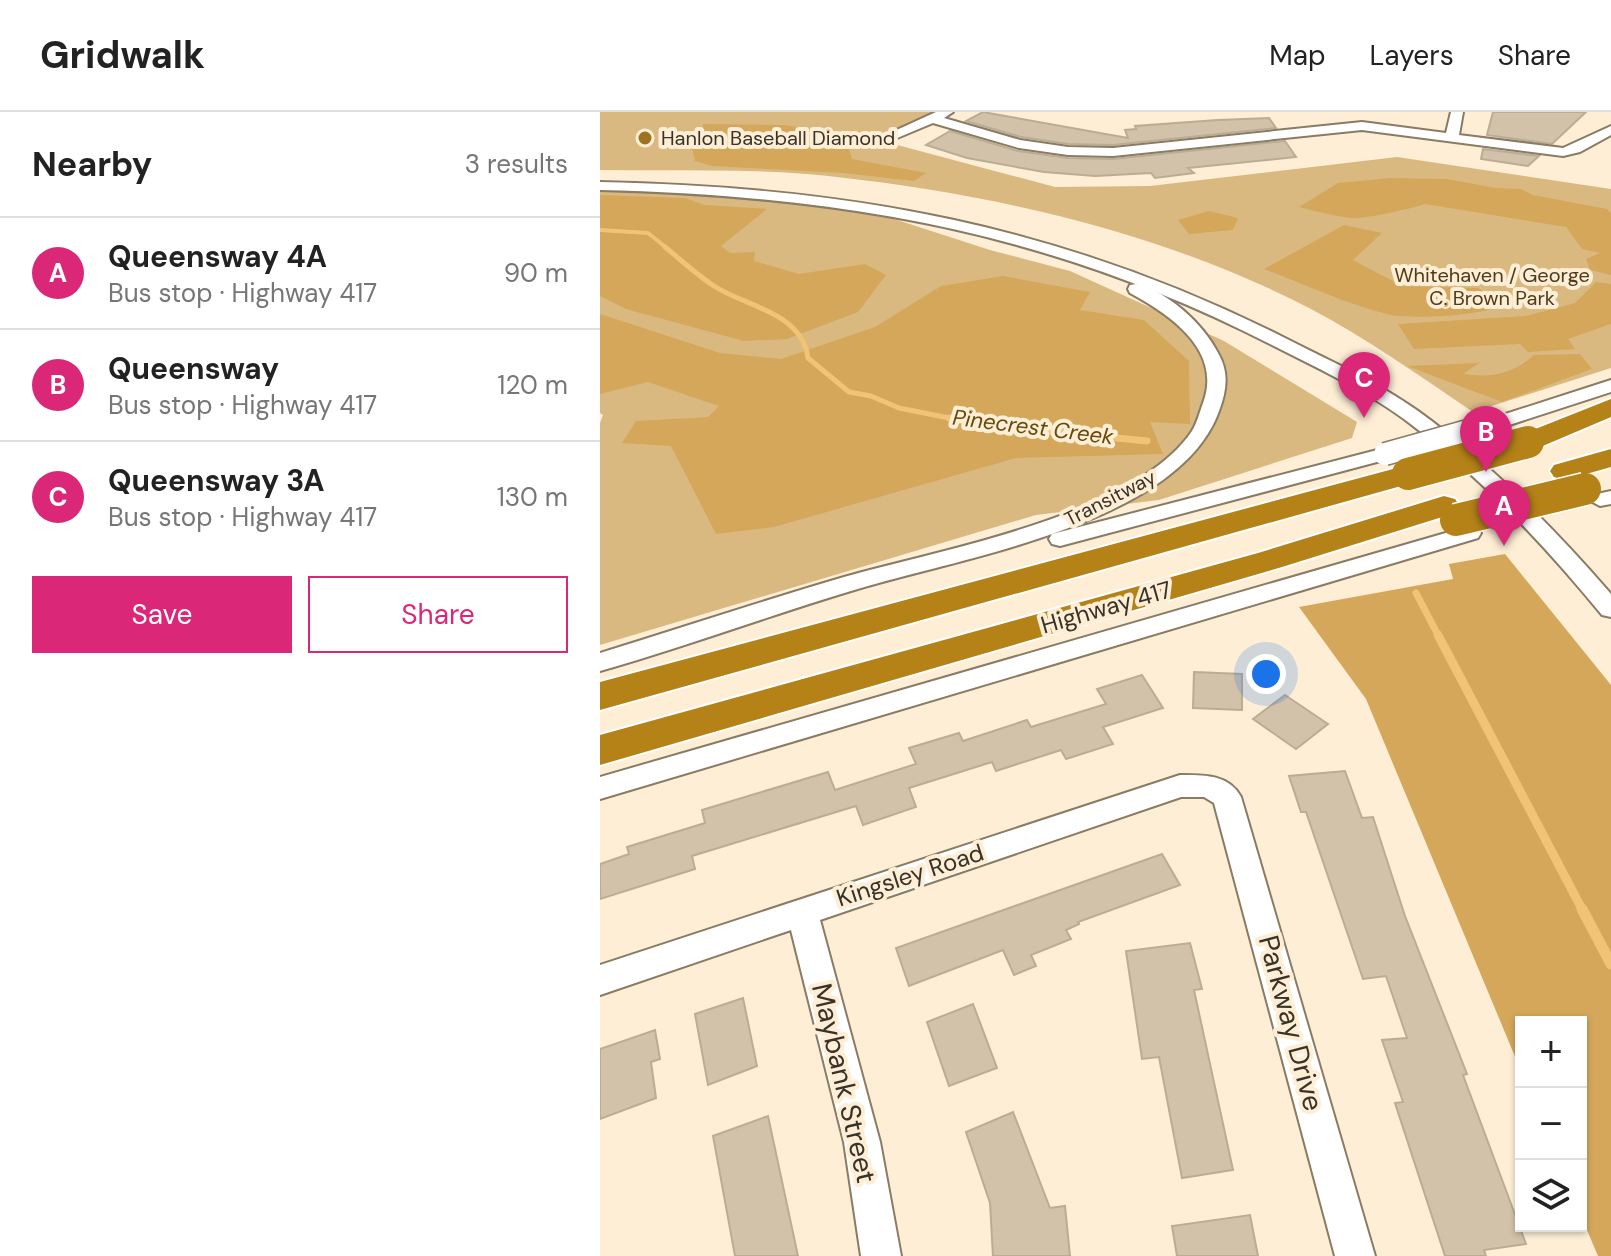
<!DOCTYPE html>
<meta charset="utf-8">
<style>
body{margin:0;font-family:"DM Sans",sans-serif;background:#f6f6f6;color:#222}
.controls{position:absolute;right:24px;bottom:24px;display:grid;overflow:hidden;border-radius:0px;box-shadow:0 2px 6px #0004}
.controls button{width:72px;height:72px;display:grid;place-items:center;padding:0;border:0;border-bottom:2px solid #e0e0e0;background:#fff;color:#222;font:40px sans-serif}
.you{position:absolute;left:666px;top:562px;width:28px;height:28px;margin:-20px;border:6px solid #fff;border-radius:50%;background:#1a73e8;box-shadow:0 0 0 12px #1a73e833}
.badge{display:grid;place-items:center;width:52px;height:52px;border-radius:50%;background:#db2777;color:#fff;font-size:26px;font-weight:700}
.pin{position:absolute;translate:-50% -66px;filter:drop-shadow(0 2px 4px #0008)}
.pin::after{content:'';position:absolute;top:42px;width:28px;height:24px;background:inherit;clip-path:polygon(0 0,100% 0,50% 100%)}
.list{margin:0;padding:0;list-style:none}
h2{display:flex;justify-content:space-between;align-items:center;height:104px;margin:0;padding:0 32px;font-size:34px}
h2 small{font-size:26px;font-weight:400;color:#767676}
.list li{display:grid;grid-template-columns:52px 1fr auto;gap:24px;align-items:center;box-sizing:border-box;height:112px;padding:0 32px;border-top:2px solid #e0e0e0}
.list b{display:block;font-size:30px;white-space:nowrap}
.list p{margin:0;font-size:26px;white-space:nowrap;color:#767676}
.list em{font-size:26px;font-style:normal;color:#767676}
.actions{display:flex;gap:16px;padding:24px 32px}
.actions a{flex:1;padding:18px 0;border:2px solid #db2777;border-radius:0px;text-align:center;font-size:28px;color:#db2777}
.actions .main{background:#db2777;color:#fff}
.icon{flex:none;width:44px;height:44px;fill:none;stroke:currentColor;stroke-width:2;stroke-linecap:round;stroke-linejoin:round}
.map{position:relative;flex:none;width:1011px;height:1144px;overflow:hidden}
header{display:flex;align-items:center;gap:48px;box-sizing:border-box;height:112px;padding:0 40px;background:#fff;border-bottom:2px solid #e0e0e0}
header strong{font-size:38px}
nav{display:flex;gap:44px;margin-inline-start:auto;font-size:28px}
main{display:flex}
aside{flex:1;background:#fff}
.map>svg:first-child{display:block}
.green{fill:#dab981}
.forest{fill:#d4a75b}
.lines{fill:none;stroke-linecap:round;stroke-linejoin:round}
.stream-far4{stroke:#f0c376;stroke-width:4}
.stream-far3{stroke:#f0c376;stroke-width:5}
.stream-far2{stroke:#f0c376;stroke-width:7}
.stream-far1{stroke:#f0c376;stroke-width:9}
.stream{stroke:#f0c376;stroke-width:11}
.building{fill:#d2c2aa;stroke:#bbac94;stroke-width:2}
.minor-casing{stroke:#897b64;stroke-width:4}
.highway-casing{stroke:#fff;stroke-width:4}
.minor{fill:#fff;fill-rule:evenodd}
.highway{fill:#b58218;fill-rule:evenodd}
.minor-bridge-casing{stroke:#897b64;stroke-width:25;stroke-linecap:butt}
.highway-bridge-casing{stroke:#fff;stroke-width:35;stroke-linecap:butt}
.minor-bridge{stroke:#fff;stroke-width:22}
.highway-bridge{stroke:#b58218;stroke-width:32}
.poi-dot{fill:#9d7321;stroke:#fdeed5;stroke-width:3}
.labels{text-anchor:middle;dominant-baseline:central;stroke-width:8;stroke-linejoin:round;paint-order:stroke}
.far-poi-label{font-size:20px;fill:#383228;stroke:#fdeed5;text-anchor:start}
.far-park-label{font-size:20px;fill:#4e3b1a;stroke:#fdeed5}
.far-street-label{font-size:20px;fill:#383228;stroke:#fdeed5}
.far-water-label{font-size:22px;font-style:italic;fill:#66480a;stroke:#fdeed5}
.street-label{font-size:24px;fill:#383228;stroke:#fdeed5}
.near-street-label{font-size:28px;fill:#383228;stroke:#fdeed5}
</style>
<header>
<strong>Gridwalk</strong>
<nav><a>Map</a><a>Layers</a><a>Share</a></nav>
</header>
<main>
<aside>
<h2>Nearby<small>3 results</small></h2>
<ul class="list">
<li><span class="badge">A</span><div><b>Queensway 4A</b><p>Bus stop · Highway 417</p></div><em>90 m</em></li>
<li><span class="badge">B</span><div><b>Queensway</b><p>Bus stop · Highway 417</p></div><em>120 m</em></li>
<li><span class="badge">C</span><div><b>Queensway 3A</b><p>Bus stop · Highway 417</p></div><em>130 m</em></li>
</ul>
<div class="actions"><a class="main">Save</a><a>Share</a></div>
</aside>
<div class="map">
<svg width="1011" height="1144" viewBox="0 0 1011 1144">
<rect width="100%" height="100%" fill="#fdeed5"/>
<g class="green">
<path d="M0 0H339L275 27 455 75 550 74 797 45 1011 77V256L873 300C820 264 766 226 709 196 564 121 398 83 237 65 159 56 78 59 0 58Z"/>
<polygon points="0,78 137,82 291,106 390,138 470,159 624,229 757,310 752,326 559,388 436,403 0,533 0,311 3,303 0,301"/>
</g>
<g class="forest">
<polygon points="103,12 185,13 245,23 252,47 326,61 314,69 243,61 112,54 95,49 92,36 105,32 110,21 103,17"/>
<path d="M790 66 847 67 896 76 921 77 933 83 1007 97 1011 101V163L990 158 986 147 1000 141 982 137 966 115 825 92C814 96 761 108 750 106 733 104 716 99 699 95L738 71Z"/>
<polygon points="0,83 85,86 105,93 167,97 121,134 130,141 155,140 154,149 199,162 265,152 286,163 258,200 187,227 144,229 26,197 0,184"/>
<polygon points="609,99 638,106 633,118 589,122 578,108"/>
<path d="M744 113 782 121 753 148 802 174 878 176 904 192C883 204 811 208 787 202 746 192 704 172 664 157Z"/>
<polygon points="403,164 490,180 480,198 544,208 589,249 590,312 550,310 563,342 416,346 174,415 116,422 71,334 22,331 36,309 108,305 119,294 48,270 0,282 0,202 120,241 181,247 275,215 341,174"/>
<polygon points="996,170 1011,172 1011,212 968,227 975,237 928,240 920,232 814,237 798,212 926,204 975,191"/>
<path d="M980 242 992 257 902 290 807 254 879 251 863 262C891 266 913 262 934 243Z"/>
<polygon points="905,442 1011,573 1011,1144 998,1144 981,1104 981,910 921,910 921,959 766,587 699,495 853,467 849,452"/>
</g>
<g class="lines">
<polyline class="stream-far4" points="0,118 48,121 68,137"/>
<path class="stream-far3" d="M65 135C81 148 97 163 114 174 146 195 202 200 208 246L249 280 271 284 299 296 359 308"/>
<g class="stream-far2">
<polyline points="349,306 377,312 547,329"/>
<polyline points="816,481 839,525"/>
</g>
<polyline class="stream-far1" points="838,523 983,799"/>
<polyline class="stream" points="982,797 1011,852"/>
</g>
<g class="building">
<polygon points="383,0 528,26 525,18 536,17 535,14 618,8 669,6 676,16 513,33 468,32 421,25 366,9"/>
<polygon points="893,0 986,0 952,32 887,23"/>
<polygon points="350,19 418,39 468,46 513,47 685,29 696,45 588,56 594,61 555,66 551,61 495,64 444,60 367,46 326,33"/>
<polygon points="883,37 939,44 928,54 881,47"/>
<polygon points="594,560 642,562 642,598 593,596"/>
<polygon points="542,563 563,596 503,615 513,632 466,647 461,638 396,659 392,650 309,676 316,695 263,713 256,694 92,744 95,757 0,787 0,752 29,742 27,735 105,711 102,698 228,660 235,678 316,652 309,636 359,621 363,629 427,608 431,615 506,592 497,577"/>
<polygon points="685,583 728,612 696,637 653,607"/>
<polygon points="745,659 762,706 773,705 805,804 867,962 863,963 926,1132 884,1138 886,1144 845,1144 795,991 803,990 782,928 807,926 786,864 763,867 706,700 701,700 689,664"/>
<polygon points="562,742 580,773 478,810 479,812 466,818 471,827 431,843 436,854 414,863 403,838 309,874 296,836"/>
<polygon points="590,831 602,877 594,878 633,1058 582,1066 559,945 542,947 526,839"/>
<polygon points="143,886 157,954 108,973 95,902"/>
<polygon points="373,892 397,956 349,974 327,910"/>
<polygon points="55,918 60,947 51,950 56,986 0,1007 0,937"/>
<polygon points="413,1000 450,1096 465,1094 470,1144 393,1144 390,1091 366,1020"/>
<polygon points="168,1004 198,1144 135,1144 113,1024"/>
<polygon points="650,1103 658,1144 577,1144 572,1114"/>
</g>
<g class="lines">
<g class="minor-casing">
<g id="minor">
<polygon points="336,0 353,0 344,6 420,28 468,35 513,36 762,10 846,21 851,0 863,0 859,23 963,36 1011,14 1011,23 980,40 963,44 762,18 513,44 468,43 419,36 333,11 290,29 279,26"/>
<path d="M0 70C249 75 461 113 685 226 730 249 776 269 818 299 890 351 953 415 1011 482V505L1002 503C943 431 879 363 804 307 763 277 717 256 672 233 451 120 246 84 0 78Z"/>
<path d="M536 172C569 180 603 212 618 241 629 260 627 278 619 299 579 411 364 445 261 476 173 502 88 534 0 559V541C81 516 162 489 244 465 338 438 535 404 592 319 597 311 600 299 603 291 623 238 569 202 530 181L528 177 530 173Z"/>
<polygon points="1011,268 1011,280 900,316 890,310 893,306"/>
<polygon points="785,336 795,342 792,346 460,434 452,432 449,427 452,422"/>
<polygon points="1011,379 1011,392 1000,394 989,388 992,383"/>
<polygon points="870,414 878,416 881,421 878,426 0,687 0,665"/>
<path d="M580 663C603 663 629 662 641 685L775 1144H735L614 691 604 685H581L220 808 280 1030 301 1144H261L244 1030 191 818 0 883V853Z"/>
</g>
</g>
<g class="highway-casing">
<g id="highway">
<polygon points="1011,287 1011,305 938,336 928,339 918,336 913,330 918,324"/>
<polygon points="1011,337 1011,355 965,368 954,365 950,359 954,353"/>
<polygon points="808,353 819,355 823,362 819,369 0,598 0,570"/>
<polygon points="844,384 855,387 860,394 855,401 682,455 0,653 0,623 658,441"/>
</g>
</g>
<use href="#minor" class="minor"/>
<use href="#highway" class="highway"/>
<g class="minor-bridge-casing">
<polyline id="minor-bridge" points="785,342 900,310"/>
</g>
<g class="highway-bridge-casing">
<g id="highway-bridge">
<polyline points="808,362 928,330"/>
<polyline points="856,408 985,377"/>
</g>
</g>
<use href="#minor-bridge" class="minor-bridge"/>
<use href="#highway-bridge" class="highway-bridge"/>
</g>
<circle class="poi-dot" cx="45" cy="26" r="8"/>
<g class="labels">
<g class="far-poi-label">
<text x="61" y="26">Hanlon Baseball Diamond</text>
</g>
<g class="far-park-label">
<text x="892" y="163">Whitehaven / George<tspan x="892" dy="23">C. Brown Park</tspan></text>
</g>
<g class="far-street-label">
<text transform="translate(510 386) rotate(-27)">Transitway</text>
</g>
<g class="far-water-label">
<text transform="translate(433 315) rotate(7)">Pinecrest Creek</text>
</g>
<g class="street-label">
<text transform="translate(506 495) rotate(-16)">Highway 417</text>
<text transform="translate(310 763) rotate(-18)">Kingsley Road</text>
</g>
<g class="near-street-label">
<text transform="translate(691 911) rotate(75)">Parkway Drive</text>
<text transform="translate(244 971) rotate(77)">Maybank Street</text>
</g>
</g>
</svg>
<div class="controls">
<button>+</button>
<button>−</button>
<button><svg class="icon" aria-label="layers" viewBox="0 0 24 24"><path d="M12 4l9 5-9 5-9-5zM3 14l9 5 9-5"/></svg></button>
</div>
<div class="you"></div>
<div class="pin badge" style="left:904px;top:434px">A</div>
<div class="pin badge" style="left:886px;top:360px">B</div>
<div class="pin badge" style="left:764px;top:306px">C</div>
</div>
</main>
